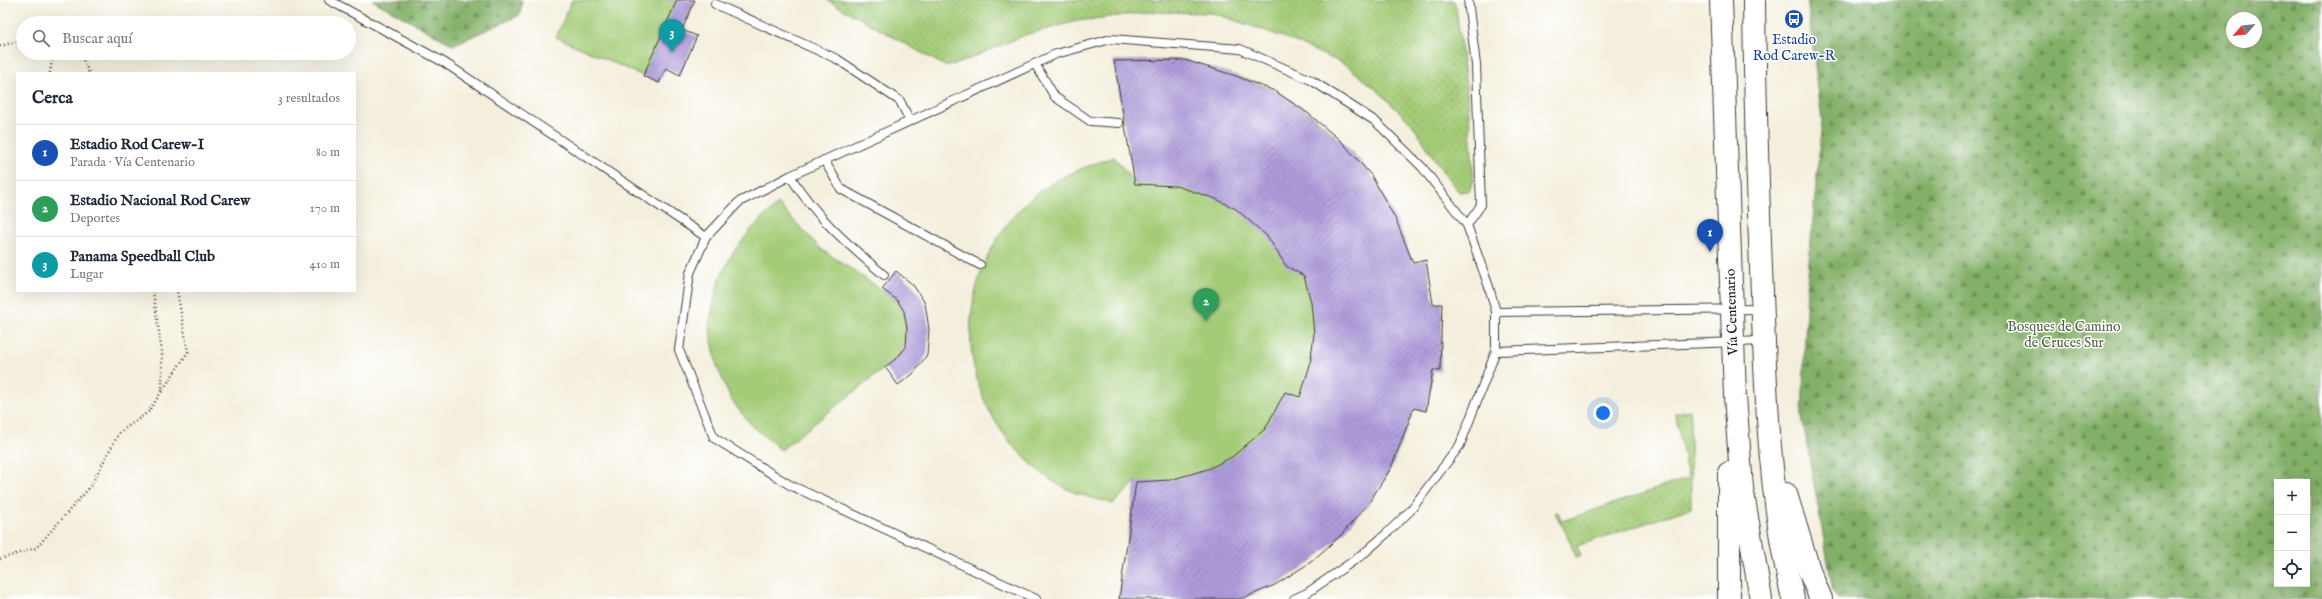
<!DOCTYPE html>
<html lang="es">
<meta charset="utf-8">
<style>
body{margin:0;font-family:"IM FELL English",serif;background:#f6f6f7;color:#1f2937}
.controls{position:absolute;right:12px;bottom:12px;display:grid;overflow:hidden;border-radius:0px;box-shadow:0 4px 16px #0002}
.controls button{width:36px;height:36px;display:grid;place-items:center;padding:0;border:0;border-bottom:1px solid #e0e1e3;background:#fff;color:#1f2937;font:20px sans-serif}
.compass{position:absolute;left:2226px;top:12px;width:36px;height:36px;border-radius:50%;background:#fff;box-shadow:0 4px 16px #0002;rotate:243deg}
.you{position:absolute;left:1603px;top:413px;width:14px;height:14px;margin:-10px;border:3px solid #fff;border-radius:50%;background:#1a73e8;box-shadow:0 0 0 6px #1a73e833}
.badge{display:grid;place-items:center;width:26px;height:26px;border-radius:50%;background:#1a73e8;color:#fff;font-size:13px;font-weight:700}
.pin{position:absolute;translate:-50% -33px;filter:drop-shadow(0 1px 2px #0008)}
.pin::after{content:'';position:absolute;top:21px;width:14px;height:12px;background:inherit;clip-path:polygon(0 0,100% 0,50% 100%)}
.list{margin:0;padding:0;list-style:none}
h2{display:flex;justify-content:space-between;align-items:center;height:52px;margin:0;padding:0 16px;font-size:17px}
h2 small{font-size:13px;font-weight:400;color:#747a83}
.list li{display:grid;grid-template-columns:26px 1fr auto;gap:12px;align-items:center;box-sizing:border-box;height:56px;padding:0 16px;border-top:1px solid #e0e1e3}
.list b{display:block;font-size:15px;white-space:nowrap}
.list p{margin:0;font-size:13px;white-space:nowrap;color:#747a83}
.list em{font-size:13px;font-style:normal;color:#747a83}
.icon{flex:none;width:22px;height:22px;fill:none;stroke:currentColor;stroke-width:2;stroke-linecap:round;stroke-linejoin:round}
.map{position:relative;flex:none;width:2322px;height:599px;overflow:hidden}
.search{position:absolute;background:#fff;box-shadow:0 4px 16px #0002;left:16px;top:16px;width:340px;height:44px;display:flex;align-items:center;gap:10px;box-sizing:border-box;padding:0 14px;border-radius:22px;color:#747a83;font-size:15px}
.panel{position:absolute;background:#fff;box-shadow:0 4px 16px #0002;left:16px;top:72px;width:340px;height:220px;border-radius:0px}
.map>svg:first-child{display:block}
.grass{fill:url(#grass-dots);stroke:#60744a}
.forest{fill:url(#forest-firs);stroke:#506642;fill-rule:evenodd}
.green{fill:#a4cc78;stroke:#60744a}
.building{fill:url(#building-hatch)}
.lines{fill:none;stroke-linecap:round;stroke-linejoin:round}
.lane-casing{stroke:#3c3c39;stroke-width:10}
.highway-casing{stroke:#3c3c39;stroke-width:24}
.path{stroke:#3c3c39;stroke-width:2.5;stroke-dasharray:1 3;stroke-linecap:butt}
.lane{stroke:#fff;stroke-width:8}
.highway{stroke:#fff;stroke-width:22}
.labels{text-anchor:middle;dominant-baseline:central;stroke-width:3;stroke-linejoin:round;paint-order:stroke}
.transit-label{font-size:14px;fill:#164399;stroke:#fff}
.street-label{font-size:14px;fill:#1c1c1c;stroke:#fff}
.park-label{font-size:14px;fill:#526241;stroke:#fff}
</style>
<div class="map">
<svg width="2322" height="599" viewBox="0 0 2322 599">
<defs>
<pattern id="grass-dots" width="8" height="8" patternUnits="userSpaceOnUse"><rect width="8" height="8" fill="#a4cc78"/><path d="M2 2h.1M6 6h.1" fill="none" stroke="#8daf67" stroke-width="1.8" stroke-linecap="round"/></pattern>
<pattern id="forest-firs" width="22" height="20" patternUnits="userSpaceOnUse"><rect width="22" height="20" fill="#83b068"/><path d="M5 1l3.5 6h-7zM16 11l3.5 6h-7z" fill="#6a8e55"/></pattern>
<pattern id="building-hatch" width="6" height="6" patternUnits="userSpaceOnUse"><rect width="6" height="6" fill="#af9cdc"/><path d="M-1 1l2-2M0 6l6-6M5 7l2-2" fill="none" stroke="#8e7eb2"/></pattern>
</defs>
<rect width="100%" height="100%" fill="#fff"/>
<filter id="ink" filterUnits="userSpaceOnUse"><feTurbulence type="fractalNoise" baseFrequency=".025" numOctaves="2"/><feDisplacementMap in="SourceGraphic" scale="8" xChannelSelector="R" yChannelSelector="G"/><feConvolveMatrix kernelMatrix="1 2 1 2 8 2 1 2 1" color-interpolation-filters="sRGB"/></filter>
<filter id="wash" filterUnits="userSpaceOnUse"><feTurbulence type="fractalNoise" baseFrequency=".012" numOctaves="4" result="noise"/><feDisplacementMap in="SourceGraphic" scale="16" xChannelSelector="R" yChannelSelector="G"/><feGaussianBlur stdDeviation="0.9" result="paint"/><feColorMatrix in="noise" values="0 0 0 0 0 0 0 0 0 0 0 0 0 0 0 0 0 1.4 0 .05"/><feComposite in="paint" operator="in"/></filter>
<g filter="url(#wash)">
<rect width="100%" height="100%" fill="#f4efdd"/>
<g class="grass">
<polygon points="827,0 1453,0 1456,7 1468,101 1474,181 1469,191 1459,192 1445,175 1412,124 1378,91 1346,65 1286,38 1213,13 1150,12 1077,21 1025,35 957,64 945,66"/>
<polygon points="1690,410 1691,508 1577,546 1581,557 1576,557 1567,535 1555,513 1558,512 1562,521 1688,478 1675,413"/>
</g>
<g class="forest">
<polygon points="372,0 522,0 520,15 453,45"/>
<path d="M1807 0H2322V599H1838L1833 591 1802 416 1807 283 1822 121ZM2232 18H2256V42H2232ZM2277 482H2307V584H2277Z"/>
</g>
<g class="green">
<polygon points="572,0 677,0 643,76 556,37"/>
<path d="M1185 60C1215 70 1247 77 1275 91 1311 110 1346 142 1371 175 1389 201 1401 233 1413 263L1426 260 1433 303 1442 304 1440 371 1433 370 1426 411 1414 408 1391 468 1368 504 1341 535 1311 562 1275 585 1241 599H1119L1136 482 1113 504C1098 499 1081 496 1067 489 1049 481 1035 468 1021 454 951 384 955 272 1026 203 1050 179 1082 168 1114 157L1135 183 1114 61Z"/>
<path d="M778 204 821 249 897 300C909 319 911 339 897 358L781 450 753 427 731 400 717 366 709 324 719 280 732 254 753 227Z"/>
</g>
<g id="blocks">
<g class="building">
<polygon points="677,0 695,0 682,30 697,36 680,75 666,68 659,83 643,76"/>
<polygon points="1185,60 1236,76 1275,91 1309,114 1342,142 1371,175 1396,220 1413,263 1426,260 1433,304 1442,304 1440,371 1433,370 1426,411 1414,408 1391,468 1368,504 1341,535 1311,562 1275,585 1241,599 1119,599 1136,482 1170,480 1208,469 1232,457 1265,429 1285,392 1300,397 1310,365 1314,334 1311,302 1304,276 1286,266 1268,237 1236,209 1216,199 1176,186 1135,184 1114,61"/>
<polygon points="896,271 913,285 925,303 929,329 927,355 913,374 898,385 885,367 897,358 906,347 907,329 904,311 897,300 882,289"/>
</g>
</g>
</g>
<g filter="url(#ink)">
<use href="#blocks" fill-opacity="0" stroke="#3c3c39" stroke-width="1"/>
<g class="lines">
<g class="lane-casing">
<g id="lane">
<polyline points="329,0 445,63 706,237"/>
<polyline points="715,4 837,59 900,101 910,121"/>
<polyline points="1035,64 1055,97 1090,121 1119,123"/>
<polyline points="824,160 841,189 980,265"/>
<path d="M790 176C816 217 847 244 884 275"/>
<polyline points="1467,225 1481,205 1476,65 1468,0"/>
<polyline points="1496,312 1762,309"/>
<polyline points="1496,351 1763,341"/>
<polyline points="1036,599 790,485 714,438 679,350 690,273 706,237 739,202 790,176 1056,54 1111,39 1240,49 1311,80 1375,121 1422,167 1467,225 1489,287 1496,312 1496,351 1460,445 1410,511 1386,534 1362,555 1307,593 1294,599"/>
</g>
</g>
<g class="highway-casing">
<g id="highway">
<polyline points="1721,0 1735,396 1742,488 1761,599"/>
<path d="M1754 0C1755 98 1758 195 1762 293 1766 395 1769 499 1793 599"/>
<polyline points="1729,473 1729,599"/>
<polyline points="1786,494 1810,573 1821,599"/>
</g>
</g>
<g class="path">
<polyline points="0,46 23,40"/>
<polyline points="80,53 89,73"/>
<polyline points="50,73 53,53"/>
<polyline points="153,291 162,353 162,392"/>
<polyline points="0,559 36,548 90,487 119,433 148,412 188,352 177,291"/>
</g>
<use href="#lane" class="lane"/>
<use href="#highway" class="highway"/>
</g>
</g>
<defs>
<g id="bus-disc" transform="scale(1)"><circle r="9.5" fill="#1a4fb4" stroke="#fff"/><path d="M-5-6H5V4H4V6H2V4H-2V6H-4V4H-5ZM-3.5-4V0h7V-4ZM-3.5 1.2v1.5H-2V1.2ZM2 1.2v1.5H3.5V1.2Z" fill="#fff"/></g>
</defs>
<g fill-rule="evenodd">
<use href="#bus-disc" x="1794" y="19"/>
</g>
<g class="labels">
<g class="transit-label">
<text x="1794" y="40">Estadio<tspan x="1794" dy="16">Rod Carew-R</tspan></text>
</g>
<g class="street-label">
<text transform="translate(1732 312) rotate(-92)">Vía Centenario</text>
</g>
<g class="park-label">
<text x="2064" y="327">Bosques de Camino<tspan x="2064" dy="16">de Cruces Sur</tspan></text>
</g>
</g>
</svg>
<div class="controls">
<button>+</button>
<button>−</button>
<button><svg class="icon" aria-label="locate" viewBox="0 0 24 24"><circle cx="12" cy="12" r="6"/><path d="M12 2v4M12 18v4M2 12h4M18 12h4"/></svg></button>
</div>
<svg class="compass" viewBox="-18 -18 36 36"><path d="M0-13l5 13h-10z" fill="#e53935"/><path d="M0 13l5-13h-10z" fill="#747a83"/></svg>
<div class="you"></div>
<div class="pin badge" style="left:1710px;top:252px;background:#1a4fb4">1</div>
<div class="pin badge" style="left:1206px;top:321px;background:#2e9e5b">2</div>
<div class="pin badge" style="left:672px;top:52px;background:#0f9aa8">3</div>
<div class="search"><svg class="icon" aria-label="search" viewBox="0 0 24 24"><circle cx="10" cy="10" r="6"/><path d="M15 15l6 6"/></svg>Buscar aquí</div>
<section class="panel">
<h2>Cerca<small>3 resultados</small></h2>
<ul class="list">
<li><span class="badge" style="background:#1a4fb4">1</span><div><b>Estadio Rod Carew-I</b><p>Parada · Vía Centenario</p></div><em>80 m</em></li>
<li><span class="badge" style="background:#2e9e5b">2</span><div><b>Estadio Nacional Rod Carew</b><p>Deportes</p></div><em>170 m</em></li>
<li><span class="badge" style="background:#0f9aa8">3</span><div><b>Panama Speedball Club</b><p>Lugar</p></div><em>410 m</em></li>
</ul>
</section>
</div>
